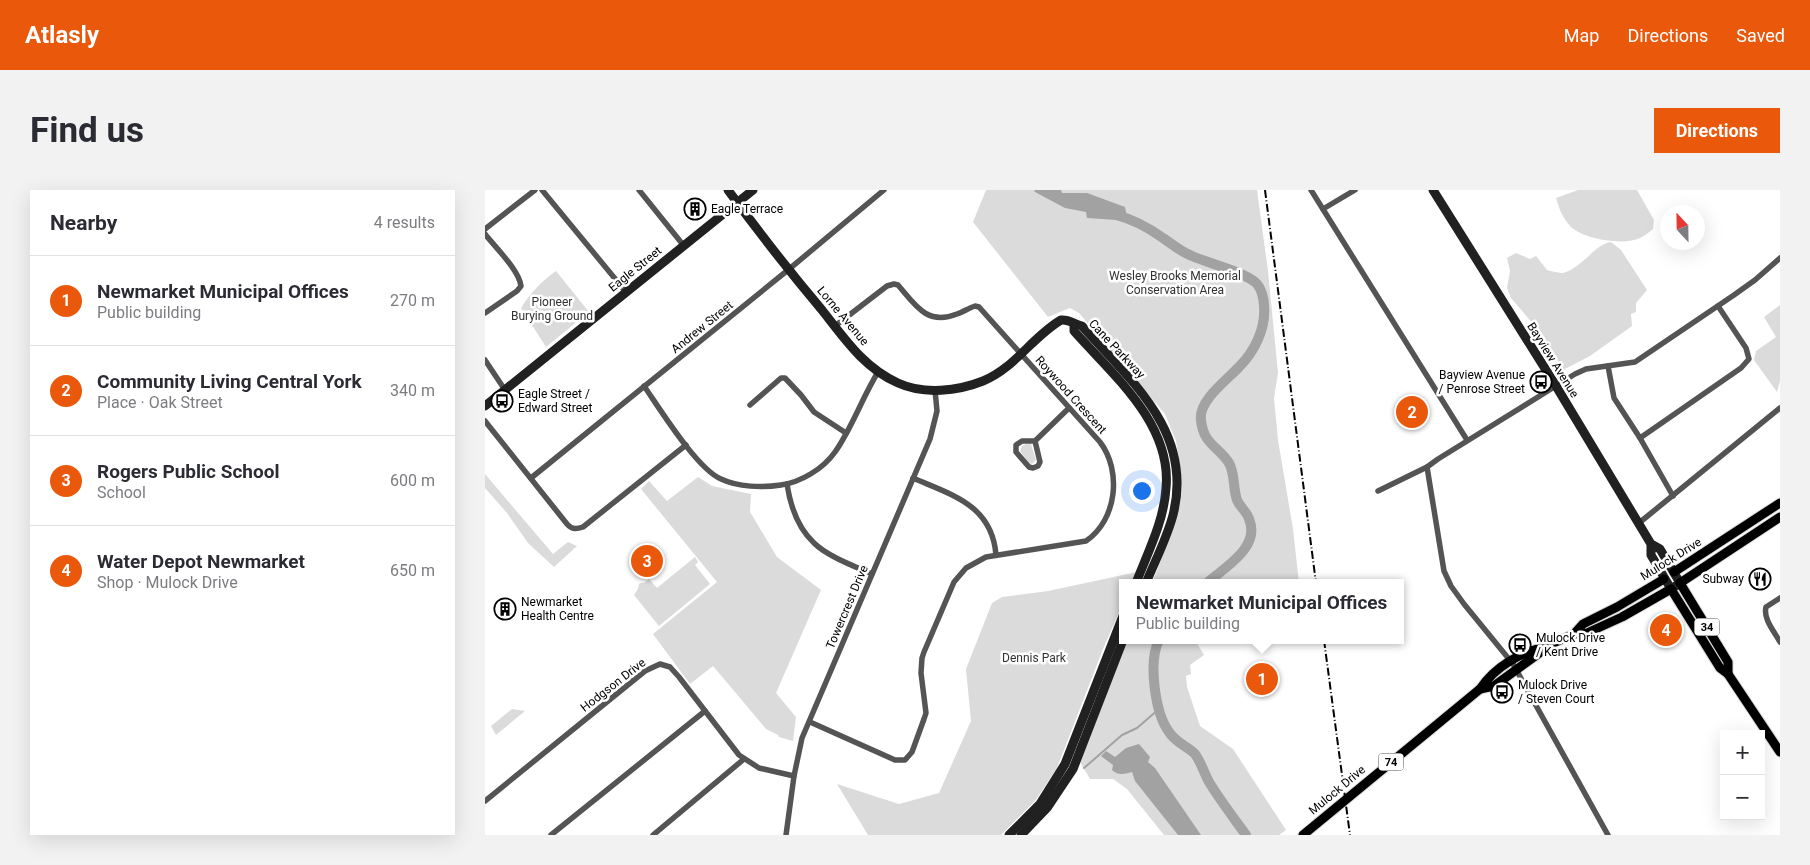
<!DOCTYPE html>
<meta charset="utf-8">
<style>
body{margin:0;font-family:Roboto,sans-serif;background:#f2f2f3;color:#2b2b33}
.controls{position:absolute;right:15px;bottom:15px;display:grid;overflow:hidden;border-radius:0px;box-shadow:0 5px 20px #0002}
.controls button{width:45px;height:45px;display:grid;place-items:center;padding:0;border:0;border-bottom:1px solid #e1e1e2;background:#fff;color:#2b2b33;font:25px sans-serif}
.compass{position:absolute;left:1175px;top:15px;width:45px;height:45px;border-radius:50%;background:#fff;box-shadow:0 5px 20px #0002;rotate:338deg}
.you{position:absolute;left:656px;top:300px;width:18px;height:18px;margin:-12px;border:4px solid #fff;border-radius:50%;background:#1a73e8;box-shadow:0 0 0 8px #1a73e833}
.badge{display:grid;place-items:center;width:32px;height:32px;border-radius:50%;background:#ea580c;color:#fff;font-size:16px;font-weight:700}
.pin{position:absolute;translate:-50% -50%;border:2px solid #fff;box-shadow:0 1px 5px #0006}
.popup{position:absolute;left:634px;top:389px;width:285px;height:65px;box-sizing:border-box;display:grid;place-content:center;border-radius:0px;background:#fff;filter:drop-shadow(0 1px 4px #0005);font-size:16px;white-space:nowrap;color:#7c7c81}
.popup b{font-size:19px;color:#2b2b33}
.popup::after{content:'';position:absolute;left:50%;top:100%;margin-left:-10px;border:10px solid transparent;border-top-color:#fff}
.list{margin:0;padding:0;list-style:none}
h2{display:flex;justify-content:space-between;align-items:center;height:65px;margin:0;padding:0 20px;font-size:21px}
h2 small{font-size:16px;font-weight:400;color:#7c7c81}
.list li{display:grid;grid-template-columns:32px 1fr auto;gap:15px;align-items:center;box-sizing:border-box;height:90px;padding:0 20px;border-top:1px solid #e1e1e2}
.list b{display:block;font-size:19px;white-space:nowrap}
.list p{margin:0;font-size:16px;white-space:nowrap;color:#7c7c81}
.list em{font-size:16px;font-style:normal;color:#7c7c81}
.map{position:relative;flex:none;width:1295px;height:645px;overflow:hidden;border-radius:0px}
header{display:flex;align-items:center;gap:30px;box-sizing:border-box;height:70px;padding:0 25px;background:#ea580c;color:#fff}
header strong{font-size:24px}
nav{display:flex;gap:28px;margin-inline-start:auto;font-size:18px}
.intro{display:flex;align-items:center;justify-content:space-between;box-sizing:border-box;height:120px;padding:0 30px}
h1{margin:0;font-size:35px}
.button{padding:12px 22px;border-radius:0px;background:#ea580c;color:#fff;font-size:18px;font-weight:700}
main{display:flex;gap:30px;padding:0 30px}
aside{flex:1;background:#fff;border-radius:0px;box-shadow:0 5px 20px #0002}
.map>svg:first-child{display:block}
.green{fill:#dbdbdb}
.water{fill:#a2a2a2}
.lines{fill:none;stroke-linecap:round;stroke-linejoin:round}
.stream{stroke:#a2a2a2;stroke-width:2}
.river{stroke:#a2a2a2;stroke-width:10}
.primary-casing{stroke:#dbdbdb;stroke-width:11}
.minor{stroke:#545454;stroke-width:5.5}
.secondary{stroke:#212121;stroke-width:9}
.primary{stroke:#000;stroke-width:9}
.rail{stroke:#000;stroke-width:2;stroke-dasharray:8 2.5 1 2.5;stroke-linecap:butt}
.labels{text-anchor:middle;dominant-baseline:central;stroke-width:5;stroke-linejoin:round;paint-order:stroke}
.shield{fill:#fff;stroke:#4c4c4c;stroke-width:1}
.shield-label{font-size:11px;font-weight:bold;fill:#000}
.poi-label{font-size:12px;fill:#000;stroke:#fff;text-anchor:start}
.street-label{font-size:12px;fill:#000;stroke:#fff}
.park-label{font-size:12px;fill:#323232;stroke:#fff}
</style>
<header>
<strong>Atlasly</strong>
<nav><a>Map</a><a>Directions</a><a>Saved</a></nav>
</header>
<div class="intro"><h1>Find us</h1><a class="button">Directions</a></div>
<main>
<aside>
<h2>Nearby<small>4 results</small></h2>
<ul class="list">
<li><span class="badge">1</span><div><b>Newmarket Municipal Offices</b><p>Public building</p></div><em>270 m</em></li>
<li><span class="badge">2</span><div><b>Community Living Central York</b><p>Place · Oak Street</p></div><em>340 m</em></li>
<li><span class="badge">3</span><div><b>Rogers Public School</b><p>School</p></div><em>600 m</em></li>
<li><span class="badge">4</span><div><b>Water Depot Newmarket</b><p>Shop · Mulock Drive</p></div><em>650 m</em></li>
</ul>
</aside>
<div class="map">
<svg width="1295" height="645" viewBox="0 0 1295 645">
<rect width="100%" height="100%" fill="#fff"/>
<g class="green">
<polygon points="501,0 772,0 783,81 793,183 789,208 793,250 808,339 814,393 667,393 687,342 696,307 696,282 691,251 680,224 594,123 585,118 563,127 488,32"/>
<path d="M1093 0H1152L1169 30 1168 39C1164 42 1159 46 1155 48 1139 56 1097 49 1085 36 1077 27 1074 18 1071 8Z"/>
<path d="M1126 52 1136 60 1162 100 1151 113V122L1146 124 1147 136 1105 166 1078 180 1055 142 1026 108 1022 98 1025 81 1022 68 1031 63 1045 69 1051 66 1062 80C1066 81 1074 83 1078 83 1096 79 1110 54 1126 52Z"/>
<path d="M71 81 104 122 61 157 36 118C46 102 56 92 71 81Z"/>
<polygon points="1295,115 1295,191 1292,202 1269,170 1271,161 1291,147 1279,127"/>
<polygon points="541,254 546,254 551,270 547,274 544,273 535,261 537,256"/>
<polygon points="0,284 68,364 83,352 92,356 69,377 43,353 22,323 0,298"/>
<polygon points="213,287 227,296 266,304 265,322 292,367 336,400 291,503 311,527 308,551 294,547 293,545 281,539 228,476 205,494 168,444 232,392 156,299 164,291 182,311"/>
<polygon points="210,367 213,372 210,375 225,394 174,436 149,405 153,399 154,394 156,393 159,393 164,389 172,398"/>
<polygon points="652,382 647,393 638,393 638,413 618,459 572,578 550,611 516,645 383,645 352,594 414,614 454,603 486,531 481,479 507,413 517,407 563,401"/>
<polygon points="643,450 710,450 719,465 705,475 706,484 701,486 702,497 715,536 748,559 801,640 794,645 679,645 642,599 628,589 605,589 595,572"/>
<polygon points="27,519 40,521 11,545 6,536"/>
</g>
<g class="water">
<polygon points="549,0 576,0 577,3 602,3 640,17 642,28 632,30 602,28 601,22 580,18 550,2"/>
<path d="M654 554 665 567 663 572 670 578 716 645H693L650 591 647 582C639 584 634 586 627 580L628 575 616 566 621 561 630 567 641 558Z"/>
</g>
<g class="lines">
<polyline class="stream" points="599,578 637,545 652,538 674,519"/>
<g class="river">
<path d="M631 25C647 29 664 38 678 48 687 54 696 62 707 66 723 73 756 81 770 92 776 97 779 108 779 116 781 138 770 161 754 177 742 190 713 211 716 230 718 254 734 257 744 273 750 283 748 299 752 310 755 317 762 322 764 329 776 357 740 377 722 393"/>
<path d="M674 450C663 472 670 523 684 542 691 553 702 556 710 564 716 572 719 583 724 592 735 610 748 627 761 645"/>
</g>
<g class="primary-casing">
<g id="primary">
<polyline points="1189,382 1295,313"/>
<polyline points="1089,444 1098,434 1132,417 1179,389"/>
<polyline points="1243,484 1243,472 1195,393 1295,327"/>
<polyline points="995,499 1009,496 1068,453 1089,444 1102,443 1137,427 1186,399 1235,478 1243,484 1295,562"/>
<path d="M818 645 995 499C1010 477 1035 462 1061 457"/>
</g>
</g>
<g class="minor">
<polyline points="57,0 141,102"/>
<polyline points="154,0 199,56"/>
<polyline points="826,0 982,250"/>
<polyline points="838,19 870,0"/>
<polyline points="0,39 50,0"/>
<path d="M0 44C10 57 34 80 36 96L32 101 0 123"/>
<polyline points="0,170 20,200"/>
<polyline points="1123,176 1129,208 1155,248 1188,306"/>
<path d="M159 196C175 219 212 279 236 289 253 297 277 298 296 295 316 292 338 279 350 262 367 238 377 208 393 182"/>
<polyline points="265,215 296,188 300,188 316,205 329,222 361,243"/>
<path d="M0 231 82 334C87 340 92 339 98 337L201 255"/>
<polyline points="1155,248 1256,178 1264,169 1261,158 1233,116"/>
<polyline points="550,251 555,272 553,276 548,278 544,277 531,262 531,255 537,251 550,251 584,218"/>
<polyline points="942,277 959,381 966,396 979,414 1028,474 1123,645"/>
<polyline points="46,288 303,80 399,0"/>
<path d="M428 288C467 305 507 315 511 365"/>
<path d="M302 294C305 314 313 338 329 353 342 366 369 376 387 384"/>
<polyline points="893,301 942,277 953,269 1090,184 1101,179 1150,172 1249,105 1270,90 1295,68"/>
<polyline points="1154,333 1295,218"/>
<path d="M1295 408 1281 417C1278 429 1289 441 1295 452"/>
<path d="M325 532 410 570H420L427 562 439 529 441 523 436 483 437 468 439 462 469 392 481 378 501 367 601 351C632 330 637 281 615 252L494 117 490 116C484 118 478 122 472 124 442 136 430 115 413 95L409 94 402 96 350 136"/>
<polyline points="0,611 160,481 175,474 185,477 194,487 254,565 274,578 309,586"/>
<polyline points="66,645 220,521"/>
<polyline points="168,645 259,569"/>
<polyline points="301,645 309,586 317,548 445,249 452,221 450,200"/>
</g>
<g class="secondary">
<path d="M243 0C273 41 304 81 337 120 359 148 379 178 413 193 439 205 473 201 498 191 530 178 547 147 576 130 584 129 589 134 597 136 646 191 709 242 688 325 682 348 670 371 661 393"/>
<polyline points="948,0 1071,196 1166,354 1166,365 1186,399 1195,393 1175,359 1166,354"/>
<path d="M589 134V141C628 185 687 234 681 298 679 331 663 362 651 393"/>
<polyline points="0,216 268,0"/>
<polyline points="524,645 555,614 580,574 638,426"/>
<polyline points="536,645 562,618 588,579 638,450"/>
</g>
<use href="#primary" class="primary"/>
<g class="rail">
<polyline points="780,0 831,393"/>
<polyline points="839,450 865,645"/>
</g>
</g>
<defs>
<g id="building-ring" transform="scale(1.125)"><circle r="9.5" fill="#fff" stroke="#000" stroke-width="1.5"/><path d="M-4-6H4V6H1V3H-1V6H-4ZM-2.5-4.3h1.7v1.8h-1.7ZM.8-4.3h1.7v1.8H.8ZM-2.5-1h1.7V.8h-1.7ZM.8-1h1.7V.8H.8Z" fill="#000"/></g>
<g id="bus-ring" transform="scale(1.125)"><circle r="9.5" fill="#fff" stroke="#000" stroke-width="1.5"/><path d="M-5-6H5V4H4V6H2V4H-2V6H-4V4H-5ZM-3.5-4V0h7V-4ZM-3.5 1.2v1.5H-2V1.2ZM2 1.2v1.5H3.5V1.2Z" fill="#000"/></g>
<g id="restaurant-ring" transform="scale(1.125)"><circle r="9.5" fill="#fff" stroke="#000" stroke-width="1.5"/><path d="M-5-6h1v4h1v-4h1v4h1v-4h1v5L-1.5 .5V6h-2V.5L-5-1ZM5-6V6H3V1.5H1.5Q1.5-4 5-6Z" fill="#000"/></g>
</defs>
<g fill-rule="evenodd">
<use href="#building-ring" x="210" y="19"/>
<use href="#bus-ring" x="1056" y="192"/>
<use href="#bus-ring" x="17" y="211"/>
<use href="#restaurant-ring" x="1275" y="389"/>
<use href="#building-ring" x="20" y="419"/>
<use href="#bus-ring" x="1035" y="455"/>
<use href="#bus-ring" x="1017" y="502"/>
</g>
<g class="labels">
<g class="shield">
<rect x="1209.5" y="428.5" width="25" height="17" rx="4"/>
<rect x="893.5" y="563.5" width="25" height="17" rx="4"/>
</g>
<g class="shield-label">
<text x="1222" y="437">34</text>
<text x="906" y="572">74</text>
</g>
<g class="poi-label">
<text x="226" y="19">Eagle Terrace</text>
<text x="1040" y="185" text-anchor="end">Bayview Avenue<tspan x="1040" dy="14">/ Penrose Street</tspan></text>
<text x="33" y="204">Eagle Street /<tspan x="33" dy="14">Edward Street</tspan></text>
<text x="1259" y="389" text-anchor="end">Subway</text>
<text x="36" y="412">Newmarket<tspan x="36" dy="14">Health Centre</tspan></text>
<text x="1051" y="448">Mulock Drive<tspan x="1051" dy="14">/ Kent Drive</tspan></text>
<text x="1033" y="495">Mulock Drive<tspan x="1033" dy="14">/ Steven Court</tspan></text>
</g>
<g class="street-label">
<text transform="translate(150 79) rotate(-39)">Eagle Street</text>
<text transform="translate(358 126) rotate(50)">Lorne Avenue</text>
<text transform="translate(217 137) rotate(-39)">Andrew Street</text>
<text transform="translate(632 159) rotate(47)">Cane Parkway</text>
<text transform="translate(1068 170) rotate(58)">Bayview Avenue</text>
<text transform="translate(586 205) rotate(48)">Roywood Crescent</text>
<text transform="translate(1186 369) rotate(-32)">Mulock Drive</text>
<text transform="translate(362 417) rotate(-67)">Towercrest Drive</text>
<text transform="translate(128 495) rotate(-38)">Hodgson Drive</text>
<text transform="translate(852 600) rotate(-40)">Mulock Drive</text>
</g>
<g class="park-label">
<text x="690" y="86">Wesley Brooks Memorial<tspan x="690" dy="14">Conservation Area</tspan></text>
<text x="67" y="112">Pioneer<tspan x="67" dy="14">Burying Ground</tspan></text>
<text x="549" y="468">Dennis Park</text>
</g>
</g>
</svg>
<div class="controls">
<button>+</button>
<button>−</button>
</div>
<svg class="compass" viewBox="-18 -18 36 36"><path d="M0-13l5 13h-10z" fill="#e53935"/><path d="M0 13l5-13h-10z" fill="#7c7c81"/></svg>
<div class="you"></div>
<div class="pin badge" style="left:777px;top:489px">1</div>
<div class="popup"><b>Newmarket Municipal Offices</b>Public building</div>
<div class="pin badge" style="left:927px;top:222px">2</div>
<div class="pin badge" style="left:162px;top:371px">3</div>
<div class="pin badge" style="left:1181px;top:440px">4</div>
</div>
</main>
